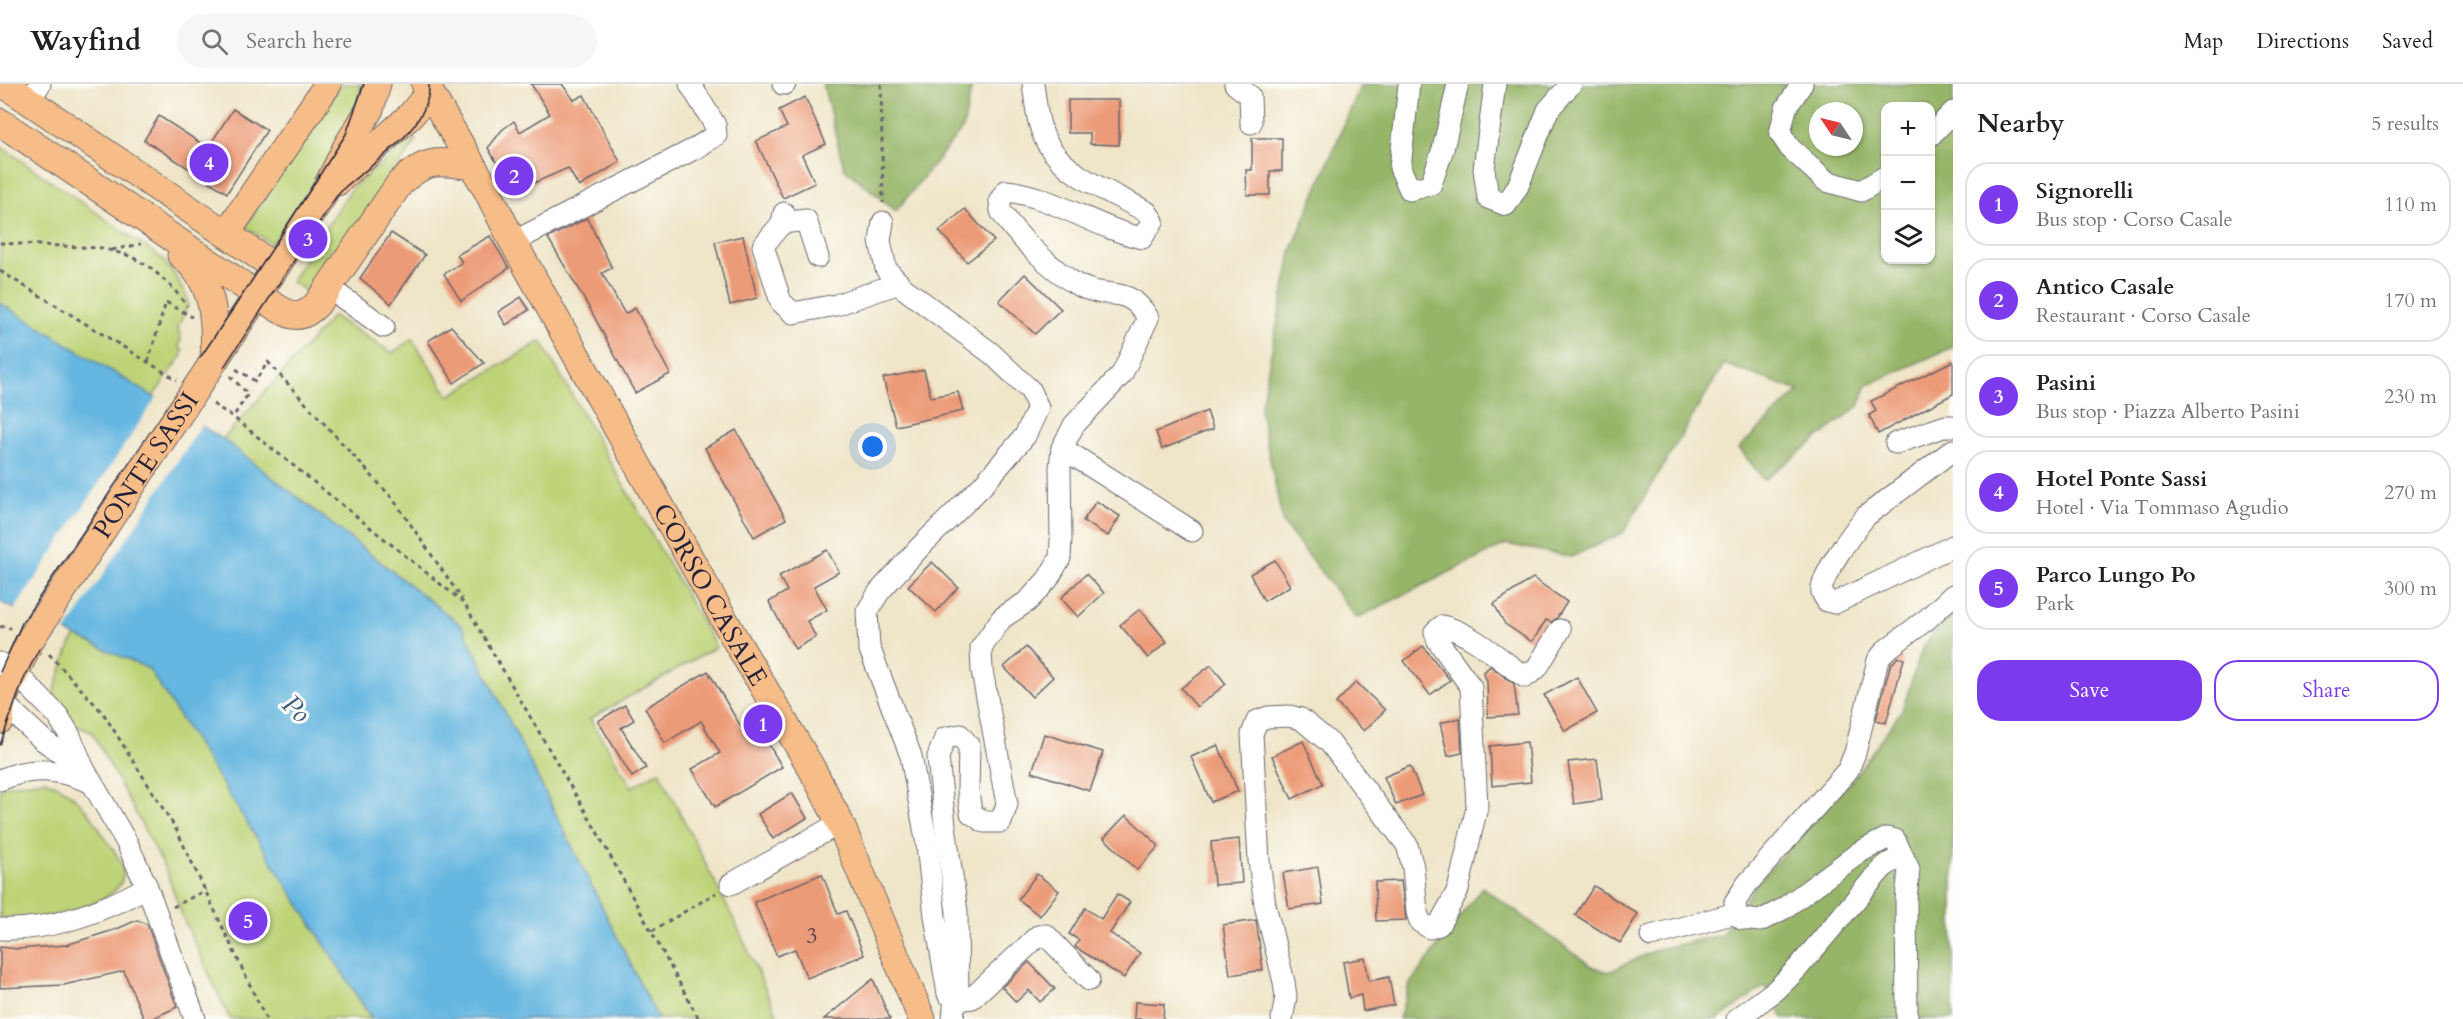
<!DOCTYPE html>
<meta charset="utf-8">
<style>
body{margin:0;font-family:Cardo,serif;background:#f6f6f6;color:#202124}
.controls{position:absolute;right:18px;top:18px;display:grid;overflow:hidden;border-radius:12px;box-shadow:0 2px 4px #0004}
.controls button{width:54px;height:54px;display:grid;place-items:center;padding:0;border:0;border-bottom:2px solid #e0e0e0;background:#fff;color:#202124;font:30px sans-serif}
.compass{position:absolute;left:1809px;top:18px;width:54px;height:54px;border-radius:50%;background:#fff;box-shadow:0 2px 4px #0004;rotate:305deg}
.you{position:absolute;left:873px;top:363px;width:21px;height:21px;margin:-15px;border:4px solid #fff;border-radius:50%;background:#1a73e8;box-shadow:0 0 0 9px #1a73e833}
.badge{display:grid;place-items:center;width:39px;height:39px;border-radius:50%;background:#7c3aed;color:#fff;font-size:20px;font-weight:700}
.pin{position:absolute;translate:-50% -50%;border:3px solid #fff;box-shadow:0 2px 6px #0006}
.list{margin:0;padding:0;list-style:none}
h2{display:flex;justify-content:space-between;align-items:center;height:78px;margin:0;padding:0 24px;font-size:26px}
h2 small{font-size:20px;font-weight:400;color:#757577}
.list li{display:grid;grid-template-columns:39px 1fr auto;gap:18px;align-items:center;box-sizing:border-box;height:84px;margin:0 12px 12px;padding:0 12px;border:2px solid #e0e0e0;border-radius:24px}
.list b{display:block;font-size:22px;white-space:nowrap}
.list p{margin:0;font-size:20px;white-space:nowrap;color:#757577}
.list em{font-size:20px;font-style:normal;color:#757577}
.actions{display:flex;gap:12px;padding:18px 24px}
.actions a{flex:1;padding:14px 0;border:2px solid #7c3aed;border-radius:24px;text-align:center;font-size:21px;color:#7c3aed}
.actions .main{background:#7c3aed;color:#fff}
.icon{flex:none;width:33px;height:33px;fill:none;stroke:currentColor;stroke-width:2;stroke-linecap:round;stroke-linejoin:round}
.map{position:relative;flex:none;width:1953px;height:935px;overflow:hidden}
header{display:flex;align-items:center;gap:36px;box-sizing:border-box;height:84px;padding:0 30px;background:#fff;border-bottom:2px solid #e0e0e0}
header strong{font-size:28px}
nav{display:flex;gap:33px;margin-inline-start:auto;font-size:21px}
.search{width:420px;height:54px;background:#f6f6f6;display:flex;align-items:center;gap:15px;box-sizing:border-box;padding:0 21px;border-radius:33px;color:#757577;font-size:22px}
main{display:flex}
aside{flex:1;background:#fff}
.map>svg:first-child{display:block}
.green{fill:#bed377;stroke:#707a59;stroke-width:1.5}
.forest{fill:#96b568;stroke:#5c6c52;stroke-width:1.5;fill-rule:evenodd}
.water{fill:#65b6e0;stroke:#446c8e;stroke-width:1.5}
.pier{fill:#efe5c8}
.building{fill:#ec9b78}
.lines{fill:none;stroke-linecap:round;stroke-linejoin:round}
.minor-casing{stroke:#6a666c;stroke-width:23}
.major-casing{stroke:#6a666c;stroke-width:29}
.path{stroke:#6a666c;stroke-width:3;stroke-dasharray:4.5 4.5;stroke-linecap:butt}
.minor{stroke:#fff;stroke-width:21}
.major{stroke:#f7bd88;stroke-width:27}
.tram{stroke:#22223b;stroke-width:1.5}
.major-bridge-casing{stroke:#6a666c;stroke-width:29;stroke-linecap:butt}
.major-bridge{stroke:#f7bd88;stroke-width:27}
.labels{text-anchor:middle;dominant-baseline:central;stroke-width:6;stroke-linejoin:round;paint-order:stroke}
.number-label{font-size:22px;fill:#54404a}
.street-label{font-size:26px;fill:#22223b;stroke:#fdfcf7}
.water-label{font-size:27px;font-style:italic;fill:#3d5d7d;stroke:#fdfcf7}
</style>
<header>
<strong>Wayfind</strong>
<div class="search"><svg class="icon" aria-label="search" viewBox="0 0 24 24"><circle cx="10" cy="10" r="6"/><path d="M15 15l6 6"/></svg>Search here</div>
<nav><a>Map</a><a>Directions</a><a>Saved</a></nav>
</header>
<main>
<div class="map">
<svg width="1953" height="935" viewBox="0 0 1953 935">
<rect width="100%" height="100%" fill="#fdfcf7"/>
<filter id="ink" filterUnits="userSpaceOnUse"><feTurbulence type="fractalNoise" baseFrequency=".0167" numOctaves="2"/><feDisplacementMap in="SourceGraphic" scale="12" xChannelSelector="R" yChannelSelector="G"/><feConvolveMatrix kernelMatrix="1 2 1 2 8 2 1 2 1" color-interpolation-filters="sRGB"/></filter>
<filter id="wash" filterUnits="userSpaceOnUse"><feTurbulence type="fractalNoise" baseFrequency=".008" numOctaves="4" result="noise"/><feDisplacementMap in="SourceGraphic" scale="24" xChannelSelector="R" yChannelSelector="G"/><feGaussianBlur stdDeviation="1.35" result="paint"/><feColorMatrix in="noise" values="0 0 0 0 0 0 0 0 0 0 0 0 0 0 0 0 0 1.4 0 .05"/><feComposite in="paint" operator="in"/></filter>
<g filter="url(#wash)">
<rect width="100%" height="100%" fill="#efe5c8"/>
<g class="green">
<path d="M342 0H361C354 52 301 116 272 160L245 143Z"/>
<polygon points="412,54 416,57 312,211 291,197 352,104"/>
<polygon points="0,62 163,175 175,191 187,214 188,221 178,244 181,255 179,263 183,266 181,273 143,327 0,254"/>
<polygon points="333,232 392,269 412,255 449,312 541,257 716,563 590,635 632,703 659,687 736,840 779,935 658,935 462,542 223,355"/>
<polygon points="76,552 149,584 372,935 230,935 183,834 166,786 92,648 71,640 49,622 70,561"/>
<path d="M44 696C69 704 87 723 100 746 107 758 121 773 123 786 128 819 50 833 28 835 19 836 9 834 0 834V706L7 701Z"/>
</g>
<g class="forest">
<polygon points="823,0 972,0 963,44 896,127 844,84"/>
<path d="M1361 0H1953V263L1867 301 1859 322 1764 396 1739 364 1799 307 1724 280 1623 449 1571 473 1506 460 1357 534 1283 439 1260 326 1292 165ZM1886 22H1930V176H1886ZM1818 27H1854V63H1818Z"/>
<polygon points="1953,526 1953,935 1784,935 1765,902 1718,935 1399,935 1409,901 1482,803 1593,883 1609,888 1655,866 1721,851 1757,799 1850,699 1902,626 1923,562"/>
</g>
<polygon class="water" points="0,219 223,355 462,542 658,935 372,935 149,585 0,518"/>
<polygon class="pier" points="158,311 203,339 64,550 13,528"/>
<g id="blocks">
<g class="building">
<polygon points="531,0 562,0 574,16 584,11 620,78 579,103 568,84 525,103 510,102 488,64 502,46 514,37 520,48 550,30"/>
<polygon points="805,13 826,60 802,71 815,99 783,114 756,57 787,43 779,26"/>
<polygon points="1068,16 1119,16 1119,61 1090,60 1090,49 1068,49"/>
<polygon points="233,25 267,46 227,109 144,56 159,32 208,64"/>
<polygon points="1252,54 1282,54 1282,87 1270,87 1270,111 1247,111 1246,86 1252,86"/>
<polygon points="965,125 994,157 967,178 939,147"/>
<polygon points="587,134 612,184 602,189 625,230 635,224 670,290 635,309 590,225 548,154"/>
<polygon points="391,149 425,171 391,220 360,194"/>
<polygon points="490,152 509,184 461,217 444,190 462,178 457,171"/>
<polygon points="743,152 757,214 730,221 715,158"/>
<polygon points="1025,190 1061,225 1035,250 999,217"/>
<polygon points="521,213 529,226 506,241 498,228"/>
<polygon points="451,242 484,279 454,299 428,257"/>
<polygon points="1953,277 1953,310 1878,350 1869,331 1876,327 1871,317"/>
<polygon points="924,286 931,313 958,308 963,327 896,342 883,294"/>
<polygon points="1207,327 1213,345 1162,365 1156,348"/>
<polygon points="736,346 786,435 754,453 705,364"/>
<polygon points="1096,417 1120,432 1108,452 1083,437"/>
<polygon points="827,466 839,488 814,502 827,526 807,537 816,553 795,565 769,518 787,507 779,492"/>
<polygon points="1275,476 1290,502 1264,517 1250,490"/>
<polygon points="932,478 958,503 936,528 908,502"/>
<polygon points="1086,490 1104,509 1078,533 1061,514"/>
<polygon points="1533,494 1567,518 1557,534 1551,538 1546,536 1532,558 1505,540 1494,520"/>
<polygon points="1140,525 1167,558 1148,574 1120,541"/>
<polygon points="1423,562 1450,596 1430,611 1404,577"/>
<polygon points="1026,563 1053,593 1032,613 1004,583"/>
<polygon points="1898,573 1904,575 1886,639 1876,636 1890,582"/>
<polygon points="1211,581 1226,600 1197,623 1181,604"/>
<polygon points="1490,582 1514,600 1518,631 1488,633 1487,597 1483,589"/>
<polygon points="708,587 741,643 754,635 782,683 715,723 692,685 720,669 701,637 665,659 645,624"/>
<polygon points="1577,593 1597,629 1565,647 1544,611"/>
<polygon points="1356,598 1385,626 1364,647 1336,619"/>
<polygon points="625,621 634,636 621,644 646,684 632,693 598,637"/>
<polygon points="1460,634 1462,669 1448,672 1440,639"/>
<polygon points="1044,650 1103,668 1090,707 1032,688"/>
<polygon points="1303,657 1323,700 1292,715 1272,672"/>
<polygon points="1527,658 1531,698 1492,702 1490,662"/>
<polygon points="1218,661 1238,707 1211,718 1191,673"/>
<polygon points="1597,675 1602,716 1574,720 1568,678"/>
<polygon points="1410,682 1422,711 1396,721 1384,693"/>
<polygon points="792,709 807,734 773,755 758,730"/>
<polygon points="1126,731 1159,762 1137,786 1104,754"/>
<polygon points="1239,755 1242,799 1214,801 1211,758"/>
<polygon points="1318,783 1323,820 1289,825 1283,789"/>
<polygon points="822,790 838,830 846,827 864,871 807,894 795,865 777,872 754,818"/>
<polygon points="1037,790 1059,807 1040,832 1018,815"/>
<polygon points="1401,797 1406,836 1376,837 1375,798"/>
<polygon points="1594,802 1638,830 1620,859 1575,831"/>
<polygon points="1117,810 1130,818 1110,849 1140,869 1124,894 1075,863 1079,856 1069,850 1085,824 1101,835"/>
<polygon points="137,836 147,840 177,923 151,935 144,935 124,887 64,901 0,904 0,863 18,865 66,861 117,845"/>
<polygon points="1256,836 1263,886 1230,891 1223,841"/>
<polygon points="1365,874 1369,897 1389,893 1394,921 1363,927 1361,911 1349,914 1343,878"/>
<polygon points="1029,878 1055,905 1040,918 1029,906 1016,918 1002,903"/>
<polygon points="873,895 890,935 824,935"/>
<polygon points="1135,918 1164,920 1163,935 1134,935"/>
</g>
</g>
</g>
<g filter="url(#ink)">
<use href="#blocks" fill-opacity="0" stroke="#6a666c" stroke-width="1.5"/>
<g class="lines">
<g class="minor-casing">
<g id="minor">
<polyline points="783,0 785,0"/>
<polyline points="1235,0 1250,12 1251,39"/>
<polyline points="1409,0 1400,84 1410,106 1431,100 1443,65 1458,0"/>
<polyline points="1495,0 1484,85 1488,114 1506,121 1518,102 1548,26 1571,0"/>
<polyline points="1802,0 1786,24 1780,49 1790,64 1826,97 1861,107 1886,92"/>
<polyline points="29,17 40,0"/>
<polyline points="1930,52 1953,28"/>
<polyline points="784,129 782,139 763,162 781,218 793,229 836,221 899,199"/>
<polyline points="883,138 880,157 886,185 902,203 991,269 1031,307 1038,324 1025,352 982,402 920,463 879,508 867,528 869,563 911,672 927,761 935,832 948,910"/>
<polyline points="782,139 806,136 818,173"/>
<polyline points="513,158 696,64 716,51 715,41 690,0"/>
<polyline points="329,204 384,243"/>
<polyline points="1896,359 1946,342 1953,342"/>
<polyline points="1062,364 1192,447"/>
<path d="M1953 366 1866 432C1856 444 1819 493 1822 508 1823 511 1825 514 1827 517L1835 519 1953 462"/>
<polyline points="0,579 15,588 58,632 69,650 84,685 127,759 147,803 195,935"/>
<polyline points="0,616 43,656 83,684"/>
<path d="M0 696C32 682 58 685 90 698"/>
<polyline points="1904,775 1895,756 1887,754 1860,768 1783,825 1760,837 1742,835 1736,829 1735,818 1747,800 1848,686 1855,669 1878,576 1886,566 1926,536 1953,511"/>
<polyline points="731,800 840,739"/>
<path d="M0 845C52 847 102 828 147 803"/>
<polyline points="1651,852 1736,829"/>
<polyline points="958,916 972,914 1038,852 1046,851 1089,896"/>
<path d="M953 935 954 923 958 916 957 828 945 742 938 673 945 654 960 651 969 662 968 706 971 729 984 738H1001L1007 720 982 587 981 564 1002 534 1028 517 1048 495 1060 474 1061 456 1060 383 1062 364 1074 341 1122 290 1148 234C1127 198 1107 218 1076 200 1053 186 1017 153 1002 129 1000 126 1000 120 1000 116L1006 107C1051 111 1095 144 1142 154L1153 137 1147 128C1114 109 1067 94 1047 59 1037 41 1036 20 1033 0"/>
<path d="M1282 935 1286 913 1284 898 1265 821 1259 777 1252 650 1257 637 1268 633 1289 632 1301 635 1330 659 1407 761 1413 783 1417 828 1420 838 1430 844 1439 841 1458 806 1477 723 1471 603 1438 557 1435 548 1442 542C1470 548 1501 576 1525 593L1537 584 1560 546"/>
<path d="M1737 935 1776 906 1797 885 1879 788C1886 780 1893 775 1904 775L1909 785 1906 816 1907 935"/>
</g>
</g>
<g class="major-casing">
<g id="major">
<polyline points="4,0 275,183"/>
<path id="s1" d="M425 0 488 108 513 158 735 555 812 685 840 739 922 935"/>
<path d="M0 38 268 218C288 230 298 240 317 220L400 99C427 74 437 77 472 82"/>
<polyline points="337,98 410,32 430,8"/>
<polyline points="226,150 328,0"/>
<path d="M181 171C215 198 216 237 214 277"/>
<polyline points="210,283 322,113 347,62 370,25 377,0"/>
<polyline points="0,636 2,617 32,553"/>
</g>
</g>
<g class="path">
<polyline points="881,0 883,119"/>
<polyline points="0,159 102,164 130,172 151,184 173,204 187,222"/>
<polyline points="112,166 141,160"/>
<polyline points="0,187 177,296"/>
<polyline points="148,278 166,218 192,233"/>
<polyline points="236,285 255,297 268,278 393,415 462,515"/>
<polyline points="230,292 248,310 233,333"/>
<polyline points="213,320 233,333 464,519 596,746 699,935"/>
<polyline points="0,543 7,542 11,545"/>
<polyline points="49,570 103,629 176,745 266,935"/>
<polyline points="173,823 206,806"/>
<polyline points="652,847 716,809"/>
</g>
<use href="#minor" class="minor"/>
<use href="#major" class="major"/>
<g class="tram">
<polyline points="0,588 22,539 247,204 346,50 364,0"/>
<path d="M0 661 23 597 42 559 336 113 345 103C375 77 431 44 429 0"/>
</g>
<g class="major-bridge-casing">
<g id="major-bridge">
<path id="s2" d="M32 553 210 283"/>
</g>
</g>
<use href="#major-bridge" class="major-bridge"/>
</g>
</g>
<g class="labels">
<g class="number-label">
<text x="812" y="852">3</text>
</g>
<g class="street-label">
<text stroke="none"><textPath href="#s2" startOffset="206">PONTE SASSI</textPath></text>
<text stroke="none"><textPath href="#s1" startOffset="585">CORSO CASALE</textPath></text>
</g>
<g class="water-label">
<text transform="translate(296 625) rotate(43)">Po</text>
</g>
</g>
</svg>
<div class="controls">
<button>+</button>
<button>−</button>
<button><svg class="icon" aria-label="layers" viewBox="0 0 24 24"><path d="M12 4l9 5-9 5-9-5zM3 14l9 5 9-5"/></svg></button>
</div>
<svg class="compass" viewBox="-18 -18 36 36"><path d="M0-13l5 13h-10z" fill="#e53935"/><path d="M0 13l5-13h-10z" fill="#757577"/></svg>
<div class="you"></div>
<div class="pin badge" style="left:763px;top:640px">1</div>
<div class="pin badge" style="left:514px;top:92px">2</div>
<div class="pin badge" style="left:308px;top:155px">3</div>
<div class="pin badge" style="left:209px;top:79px">4</div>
<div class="pin badge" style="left:248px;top:837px">5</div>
</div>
<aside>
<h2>Nearby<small>5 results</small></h2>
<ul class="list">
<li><span class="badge">1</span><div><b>Signorelli</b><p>Bus stop · Corso Casale</p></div><em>110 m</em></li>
<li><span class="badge">2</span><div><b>Antico Casale</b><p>Restaurant · Corso Casale</p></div><em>170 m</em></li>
<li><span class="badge">3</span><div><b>Pasini</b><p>Bus stop · Piazza Alberto Pasini</p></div><em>230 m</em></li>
<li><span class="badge">4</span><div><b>Hotel Ponte Sassi</b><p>Hotel · Via Tommaso Agudio</p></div><em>270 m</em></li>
<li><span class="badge">5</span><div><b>Parco Lungo Po</b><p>Park</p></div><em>300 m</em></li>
</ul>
<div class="actions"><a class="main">Save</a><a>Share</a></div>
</aside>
</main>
